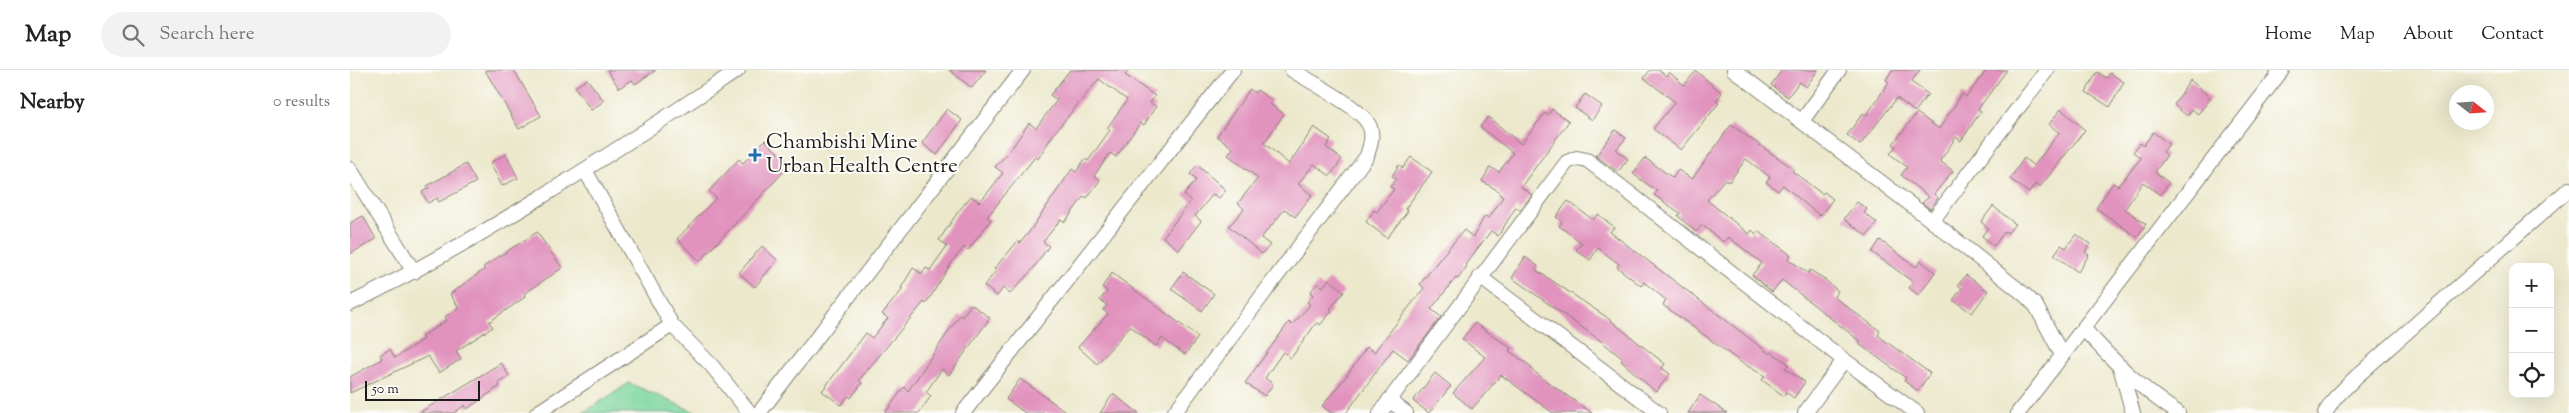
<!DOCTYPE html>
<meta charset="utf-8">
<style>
body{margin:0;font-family:"Sorts Mill Goudy",serif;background:#f2f2f2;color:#222}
.controls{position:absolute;right:15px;bottom:15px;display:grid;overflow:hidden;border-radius:10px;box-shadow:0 5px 20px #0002}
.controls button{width:45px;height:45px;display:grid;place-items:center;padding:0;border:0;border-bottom:1px solid #e0e0e0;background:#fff;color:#222;font:25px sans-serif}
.compass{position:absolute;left:2099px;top:15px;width:45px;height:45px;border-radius:50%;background:#fff;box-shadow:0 5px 20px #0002;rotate:107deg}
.scale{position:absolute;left:15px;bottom:12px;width:115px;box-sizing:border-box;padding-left:5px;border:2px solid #1c1c1c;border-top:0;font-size:14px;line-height:18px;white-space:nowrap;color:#1c1c1c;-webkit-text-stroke:4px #fdfcf7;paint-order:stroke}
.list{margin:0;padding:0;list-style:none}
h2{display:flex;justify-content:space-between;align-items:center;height:65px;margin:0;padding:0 20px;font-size:21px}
h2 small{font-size:16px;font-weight:400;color:#767676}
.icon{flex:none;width:28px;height:28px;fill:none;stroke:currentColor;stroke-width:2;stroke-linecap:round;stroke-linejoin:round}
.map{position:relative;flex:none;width:2219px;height:343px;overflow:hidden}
header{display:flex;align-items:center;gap:30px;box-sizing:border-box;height:70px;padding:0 25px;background:#fff;border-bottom:1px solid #e0e0e0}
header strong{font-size:24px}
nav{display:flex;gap:28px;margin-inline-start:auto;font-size:18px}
.search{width:350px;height:45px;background:#f2f2f2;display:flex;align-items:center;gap:12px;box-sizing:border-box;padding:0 18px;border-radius:28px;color:#767676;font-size:19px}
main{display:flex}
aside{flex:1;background:#fff}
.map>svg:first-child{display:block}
.green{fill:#79d49b;stroke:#4a785c}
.building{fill:#e193be}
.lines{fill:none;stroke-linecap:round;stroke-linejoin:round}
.street-casing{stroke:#848274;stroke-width:16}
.street{stroke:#fff;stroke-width:14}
.poi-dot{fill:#1f6fb2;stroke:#fdfcf7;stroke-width:2}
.labels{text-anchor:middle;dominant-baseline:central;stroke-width:4;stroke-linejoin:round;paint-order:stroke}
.poi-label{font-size:21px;fill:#1c1c1c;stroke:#fdfcf7;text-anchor:start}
</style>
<header>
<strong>Map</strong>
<div class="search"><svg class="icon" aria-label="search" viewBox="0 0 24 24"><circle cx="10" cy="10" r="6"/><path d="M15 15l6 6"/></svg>Search here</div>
<nav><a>Home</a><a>Map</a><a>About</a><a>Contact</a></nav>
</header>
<main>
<aside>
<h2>Nearby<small>0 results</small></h2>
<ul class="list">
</ul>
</aside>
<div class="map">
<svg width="2219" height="343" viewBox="0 0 2219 343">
<rect width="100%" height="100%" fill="#fdfcf7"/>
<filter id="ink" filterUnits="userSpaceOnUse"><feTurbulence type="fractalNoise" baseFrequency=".02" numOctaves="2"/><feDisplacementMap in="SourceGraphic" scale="10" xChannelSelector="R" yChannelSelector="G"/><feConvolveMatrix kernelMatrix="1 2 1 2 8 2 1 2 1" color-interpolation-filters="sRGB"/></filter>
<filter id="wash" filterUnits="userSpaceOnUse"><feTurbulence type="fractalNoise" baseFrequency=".0096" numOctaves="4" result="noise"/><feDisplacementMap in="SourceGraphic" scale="20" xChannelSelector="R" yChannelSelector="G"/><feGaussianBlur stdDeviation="1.12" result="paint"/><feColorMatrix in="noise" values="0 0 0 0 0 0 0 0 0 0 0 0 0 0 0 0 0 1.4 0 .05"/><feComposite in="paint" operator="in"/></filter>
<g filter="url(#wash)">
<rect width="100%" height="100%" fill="#ece8cc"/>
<polygon class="green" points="279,313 347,343 233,343"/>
<g id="blocks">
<g class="building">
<polygon points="135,0 164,0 191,46 169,59"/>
<polygon points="257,0 306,0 285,14 282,10 269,18"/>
<polygon points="599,0 636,0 622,18"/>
<polygon points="720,0 779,0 775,5 805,26 800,33 806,36 794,55 790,53 766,87 760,83 744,106 750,110 737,128 734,126 715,152 711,149 693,172 699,176 682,200 660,224 653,218 647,226 634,216 646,201 644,199 668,171 670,173 679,162 722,99 726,102 735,89 738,91 760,60 757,58 777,30 749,9 704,63 688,89 685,87 637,147 641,150 618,180 614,177 602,192 576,234 574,232 509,310 512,313 501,328 498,326 491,335 472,321 516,263 522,268 538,248 532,244 553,219 551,218 563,198 572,204 576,198 580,200 597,176 589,170 608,142 621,126 629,132 635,126 653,103 645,97 659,82 679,53 686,58 707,30 700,25"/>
<polygon points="1300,0 1309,0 1316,6 1319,2 1334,15 1346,1 1372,23 1366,31 1369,33 1331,80 1303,59 1325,32 1294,8"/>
<polygon points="1432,0 1468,0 1456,17 1449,12 1438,27 1421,15"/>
<polygon points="1542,0 1570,0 1561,12 1578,24 1565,42 1547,28 1510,75 1497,65 1513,43 1516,46 1539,12 1536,10"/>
<polygon points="1637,0 1657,0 1628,39 1631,41 1611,71 1606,67 1590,91 1603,101 1584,124 1588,128 1580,139 1572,133 1579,127 1551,105 1557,97 1540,84 1546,76 1543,74 1567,43 1589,59 1612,24 1616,27"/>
<polygon points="1747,2 1757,8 1760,3 1774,12 1760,37 1736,22"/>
<polygon points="237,9 254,31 241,40 225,17"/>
<polygon points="1840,10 1861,28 1848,44 1842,39 1837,46 1824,35"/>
<polygon points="900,19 905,23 907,20 922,30 920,34 934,44 914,73 939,94 964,57 981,69 976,77 992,89 980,106 964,94 948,114 962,125 945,147 935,139 911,168 920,175 912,184 879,156 894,139 888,133 908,108 878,85 883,78 867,66"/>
<polygon points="1235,24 1252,36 1242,50 1225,38"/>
<polygon points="597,39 612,50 587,85 572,73"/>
<polygon points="1202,39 1219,51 1171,117 1182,125 1170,140 1166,137 1148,166 1141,161 1115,195 1117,196 1108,209 1106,208 1081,239 1091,247 1058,290 1043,279 996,343 981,343 972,336 995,308 1017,277 1024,282 1074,218 1070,214 1092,186 1114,160 1123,167 1135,146 1139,148 1153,127 1149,124 1150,122 1132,111 1140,97 1149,102 1163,83 1130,57 1138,47 1171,74 1195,43 1198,45"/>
<polygon points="1711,39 1735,60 1690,117 1685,114 1679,123 1660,109 1674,88 1684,96 1704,69 1709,63 1699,54"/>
<polygon points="1381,55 1444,99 1442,101 1472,124 1474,122 1483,129 1470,146 1433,115 1428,121 1416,112 1420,107 1396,89 1379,112 1375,109 1357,130 1399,164 1402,160 1406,164 1408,161 1441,185 1438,189 1458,203 1460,200 1473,208 1488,221 1484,227 1530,261 1528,265 1534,270 1580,303 1568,321 1554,311 1556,308 1509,274 1511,272 1432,210 1422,222 1402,205 1412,193 1378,167 1373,172 1352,155 1346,162 1328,146 1330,143 1304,125 1307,121 1283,104 1295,88 1323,108 1328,100 1342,109"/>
<polygon points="1265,60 1276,68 1266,80 1278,89 1268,102 1246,86"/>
<polygon points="1803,62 1819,74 1813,82 1817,85 1805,102 1819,113 1810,125 1793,112 1775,139 1796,154 1787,167 1746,138 1763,113 1768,116 1791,88 1783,82 1790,73 1794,75"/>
<polygon points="415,70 440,95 350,191 327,169 366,128 359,121 389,89 393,93"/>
<polygon points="156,84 168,108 152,116 140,93"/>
<polygon points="1061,87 1082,102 1055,139 1058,141 1037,168 1016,152 1024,140 1027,142 1044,119 1040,117 1046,109 1042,106 1049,95 1053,98"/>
<polygon points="116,94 126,112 89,132 87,128 78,133 72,122 79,118 77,116"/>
<polygon points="847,95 876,120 869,128 863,124 845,146 851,151 829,180 813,167 841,131 834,125 846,110 840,104"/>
<polygon points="1218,131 1243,150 1248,144 1264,157 1260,162 1420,284 1421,282 1439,294 1435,298 1455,312 1444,328 1436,322 1434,326 1412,310 1415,306 1392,293 1313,235 1316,230 1294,212 1291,216 1267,197 1269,194 1248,178 1240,190 1226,180 1232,173 1209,156 1212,152 1206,147"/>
<polygon points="1507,132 1517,139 1514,143 1527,153 1517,166 1494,149"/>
<polygon points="1643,136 1665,154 1658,163 1655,161 1644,176 1632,166 1638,158 1631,152"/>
<polygon points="13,146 26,169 0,184 0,153"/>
<polygon points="187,162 212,198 174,224 175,227 139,252 143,257 106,281 111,289 89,303 78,286 0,323 0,307 32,289 30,285 40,279 45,288 73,269 71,267 97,250 95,247 109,238 100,224 135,199 133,197"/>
<polygon points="1726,164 1740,174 1735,182 1739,185 1728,202 1704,185 1711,175 1716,178"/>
<polygon points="1530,170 1566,197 1571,191 1585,202 1569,225 1559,218 1563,212 1522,182"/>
<polygon points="412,176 427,190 405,217 389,203"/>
<polygon points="1175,187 1188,196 1186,200 1255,246 1315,294 1312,298 1320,304 1306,322 1271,291 1273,289 1251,271 1162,208"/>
<polygon points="833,202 864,224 852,241 821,219"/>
<polygon points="762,203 848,267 835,285 812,268 806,276 780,256 747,294 728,277 758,244 753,240 757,235 750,230 757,221 752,217"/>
<polygon points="1616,205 1638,221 1622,243 1603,230 1612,218 1608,215"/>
<polygon points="979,209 994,222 980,239 982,241 970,255 967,252 941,288 933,282 915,308 923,314 915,326 895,313 939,252 942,255 960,235 957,232 963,225 960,222 968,213 973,217"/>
<polygon points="621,234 640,248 599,305 592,299 576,322 581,326 569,343 535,343 554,317 558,321 610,245 612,247"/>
<polygon points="1125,253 1161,278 1159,281 1182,297 1181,299 1203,316 1242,343 1203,343 1151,305 1122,339 1103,323 1135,287 1112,269"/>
<polygon points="151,293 159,306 148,313 150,316 117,339 115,335 104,343 69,343"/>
<polygon points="1085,303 1101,316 1079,343 1063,331"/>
<polygon points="670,309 718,343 675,343 656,329"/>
<polygon points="763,324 789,343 750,343"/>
<polygon points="1350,325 1377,343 1338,343"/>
</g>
</g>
</g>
<g filter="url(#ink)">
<use href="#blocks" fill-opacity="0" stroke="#848274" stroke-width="1"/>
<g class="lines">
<g class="street-casing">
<g id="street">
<polyline points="1384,0 1582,151"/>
<polyline points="1697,0 1582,151 1675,225 1686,236 1712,285"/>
<polyline points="1452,51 1489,0"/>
<polyline points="0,99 64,202"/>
<polyline points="235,100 322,255 362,296 400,343"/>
<polyline points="1130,207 1309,343"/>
<path d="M0 234C136 167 262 83 388 0"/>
<path d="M1734 259C1764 292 1790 318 1828 343"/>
<polyline points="1771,300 1783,343"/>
<polyline points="1039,330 1056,343"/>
<polyline points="187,343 322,255"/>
<polyline points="409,343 673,0"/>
<polyline points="613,343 883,0"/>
<path d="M824 343 1017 86C1020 76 1024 65 1019 55 1010 37 961 12 942 0"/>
<polyline points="1030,343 1217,92 1227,88 1237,90 1494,290 1567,343"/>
<polyline points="1455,343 1494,290"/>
<polyline points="1668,343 1932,0"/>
<polyline points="1975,343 1985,328 2007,306 2219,119"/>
</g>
</g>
<use href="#street" class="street"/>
</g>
</g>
<path class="poi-dot" d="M402.5 77.5h5v5h5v5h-5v5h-5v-5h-5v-5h5z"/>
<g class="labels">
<g class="poi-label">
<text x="416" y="73">Chambishi Mine<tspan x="416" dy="24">Urban Health Centre</tspan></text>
</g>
</g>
</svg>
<div class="controls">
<button>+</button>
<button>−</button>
<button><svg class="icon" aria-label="locate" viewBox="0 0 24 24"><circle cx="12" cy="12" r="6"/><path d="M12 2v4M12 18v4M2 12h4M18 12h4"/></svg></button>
</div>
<svg class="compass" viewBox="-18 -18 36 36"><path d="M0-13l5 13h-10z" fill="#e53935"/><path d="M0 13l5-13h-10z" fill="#767676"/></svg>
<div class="scale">50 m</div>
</div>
</main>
